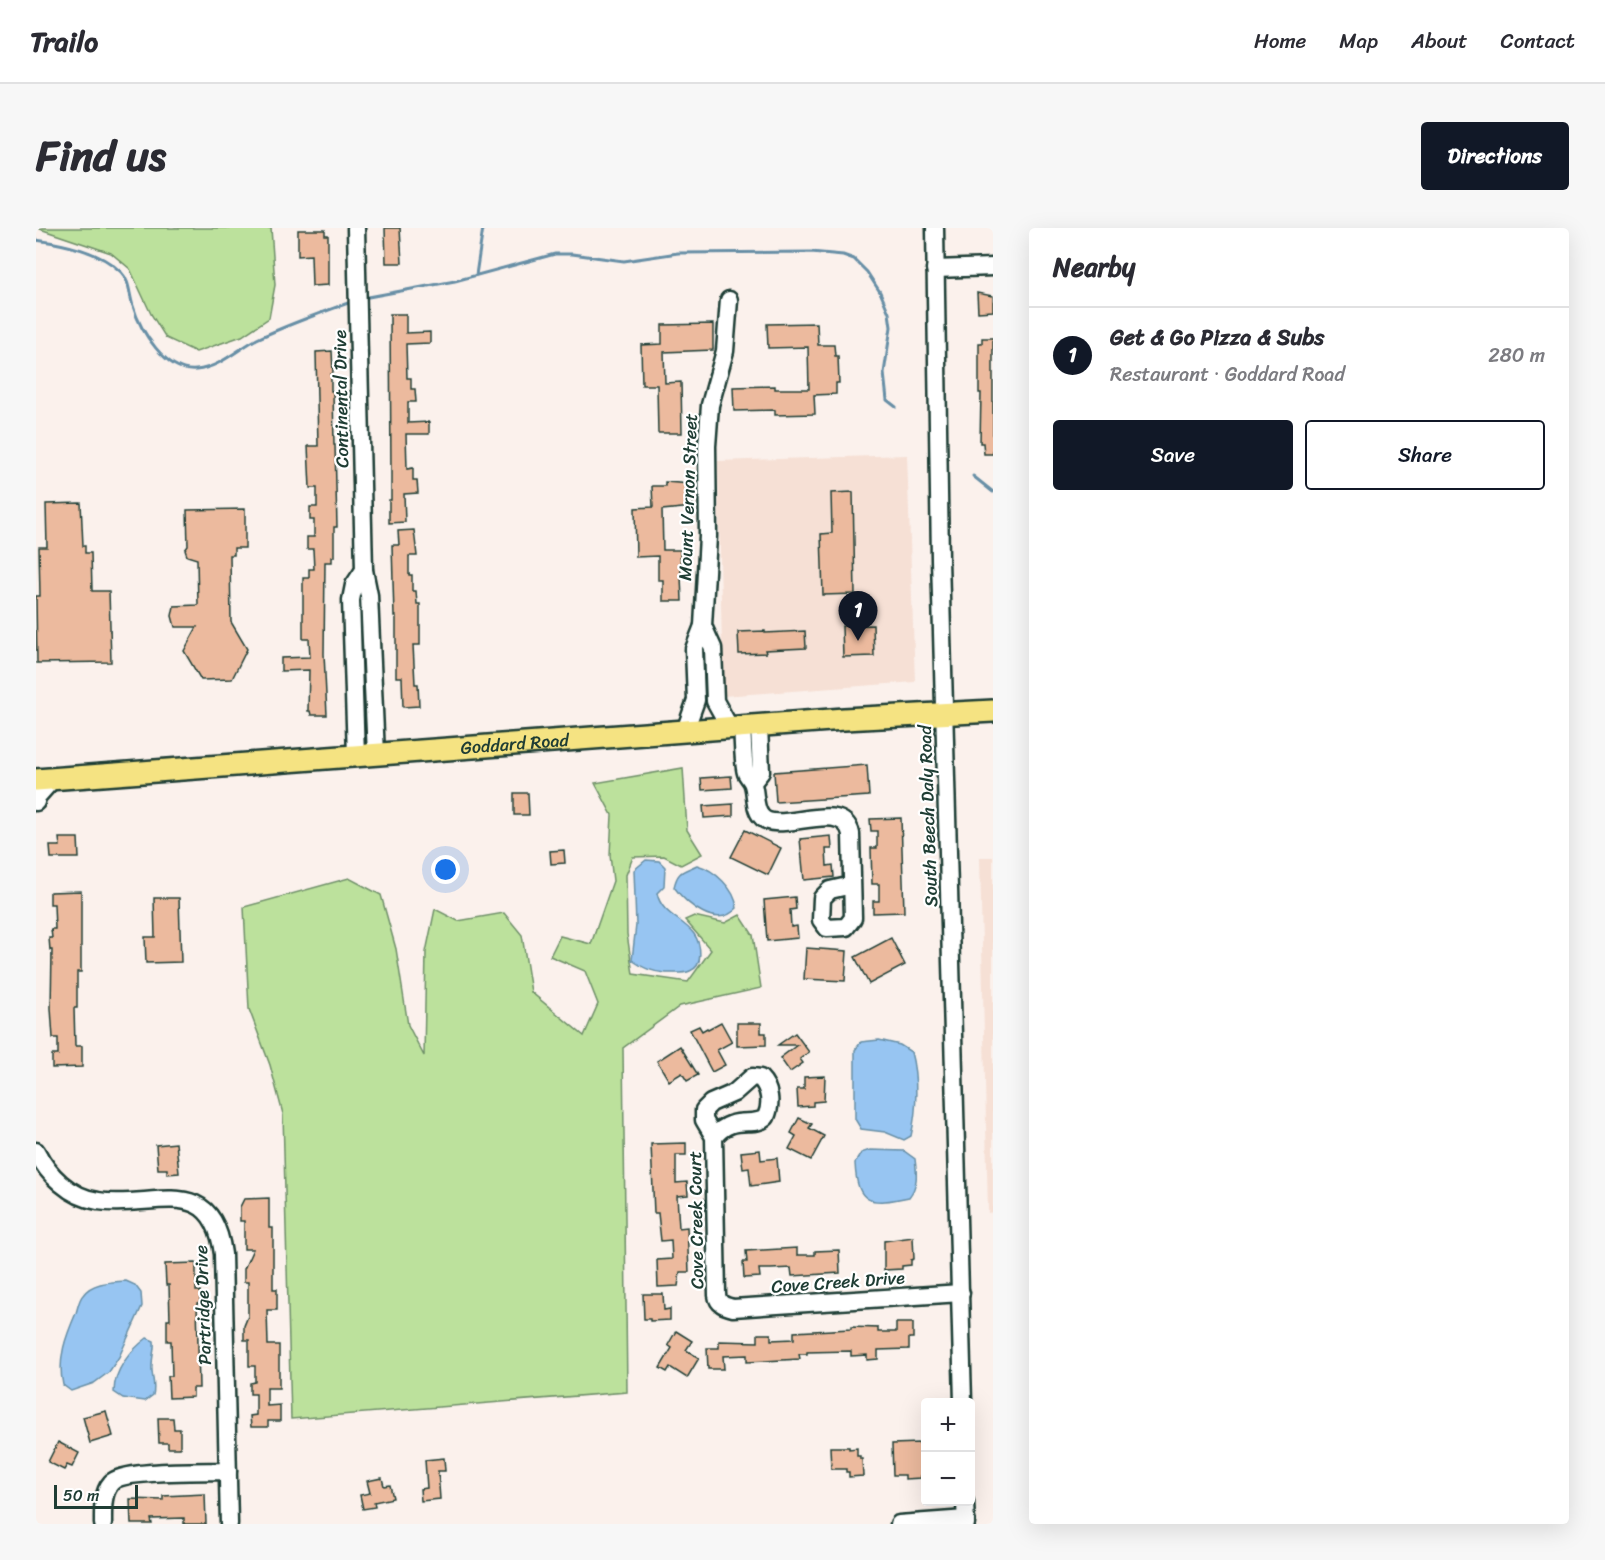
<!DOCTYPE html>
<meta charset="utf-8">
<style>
body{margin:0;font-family:Sriracha,sans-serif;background:#f7f7f7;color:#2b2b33}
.controls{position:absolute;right:18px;bottom:18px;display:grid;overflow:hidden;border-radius:6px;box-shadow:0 6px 24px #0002}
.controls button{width:54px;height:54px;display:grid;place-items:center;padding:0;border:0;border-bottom:2px solid #e1e1e2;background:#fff;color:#2b2b33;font:30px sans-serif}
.scale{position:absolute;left:18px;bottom:15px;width:84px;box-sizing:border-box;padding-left:6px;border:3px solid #1f3d34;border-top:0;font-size:16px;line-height:21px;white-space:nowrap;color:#1f3d34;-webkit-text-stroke:4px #fff;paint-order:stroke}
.you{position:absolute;left:410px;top:642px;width:21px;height:21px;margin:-15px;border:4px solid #fff;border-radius:50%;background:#1a73e8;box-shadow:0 0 0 9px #1a73e833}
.badge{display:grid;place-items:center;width:39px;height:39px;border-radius:50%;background:#111827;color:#fff;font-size:20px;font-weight:700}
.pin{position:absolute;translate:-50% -50px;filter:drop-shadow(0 2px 3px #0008)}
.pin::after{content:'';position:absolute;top:32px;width:21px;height:18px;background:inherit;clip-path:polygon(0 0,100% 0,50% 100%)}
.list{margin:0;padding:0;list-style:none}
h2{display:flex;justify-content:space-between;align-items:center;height:78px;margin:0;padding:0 24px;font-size:26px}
h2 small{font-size:20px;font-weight:400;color:#7c7c81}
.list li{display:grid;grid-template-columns:39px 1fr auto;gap:18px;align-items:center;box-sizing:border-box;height:96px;padding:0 24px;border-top:2px solid #e1e1e2}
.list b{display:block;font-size:22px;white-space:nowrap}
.list p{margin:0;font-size:20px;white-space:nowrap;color:#7c7c81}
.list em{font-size:20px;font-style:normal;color:#7c7c81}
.actions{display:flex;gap:12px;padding:18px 24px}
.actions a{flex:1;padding:14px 0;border:2px solid #111827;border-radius:6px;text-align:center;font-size:21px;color:#111827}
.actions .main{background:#111827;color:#fff}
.map{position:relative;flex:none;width:957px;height:1296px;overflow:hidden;border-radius:6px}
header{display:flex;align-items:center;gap:36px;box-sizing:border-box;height:84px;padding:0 30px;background:#fff;border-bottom:2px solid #e1e1e2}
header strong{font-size:28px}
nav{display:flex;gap:33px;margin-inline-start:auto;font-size:21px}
.intro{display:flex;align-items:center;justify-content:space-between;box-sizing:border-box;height:144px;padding:0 36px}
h1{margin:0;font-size:42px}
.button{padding:15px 27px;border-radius:6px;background:#111827;color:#fff;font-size:21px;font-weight:700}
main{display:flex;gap:36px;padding:0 36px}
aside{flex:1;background:#fff;border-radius:6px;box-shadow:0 6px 24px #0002}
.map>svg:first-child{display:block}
.built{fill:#f6e0d5}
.green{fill:#bce19c;stroke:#6e8f68;stroke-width:1.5}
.water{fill:#97c5f2;stroke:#678fa6;stroke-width:1.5}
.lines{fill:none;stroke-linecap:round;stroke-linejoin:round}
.stream{stroke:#678fa6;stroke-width:3}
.building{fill:#ecba9e;stroke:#1f3d34;stroke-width:1.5}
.minor-casing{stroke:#1f3d34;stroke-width:21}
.major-casing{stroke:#1f3d34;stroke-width:26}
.minor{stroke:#fff;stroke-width:16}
.major{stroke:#f5e382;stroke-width:21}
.labels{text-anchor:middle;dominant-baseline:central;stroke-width:4.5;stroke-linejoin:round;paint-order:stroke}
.street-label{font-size:18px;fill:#1f3d34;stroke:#fff}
</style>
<header>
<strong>Trailo</strong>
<nav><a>Home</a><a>Map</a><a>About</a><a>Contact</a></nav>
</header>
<div class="intro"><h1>Find us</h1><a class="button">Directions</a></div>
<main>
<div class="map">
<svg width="957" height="1296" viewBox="0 0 957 1296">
<rect width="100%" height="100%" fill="#fbf1ec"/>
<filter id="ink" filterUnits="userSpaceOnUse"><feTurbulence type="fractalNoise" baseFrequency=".0167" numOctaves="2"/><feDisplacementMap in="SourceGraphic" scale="12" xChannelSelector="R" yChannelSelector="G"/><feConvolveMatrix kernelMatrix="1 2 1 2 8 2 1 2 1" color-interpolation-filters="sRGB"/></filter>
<g filter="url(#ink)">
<g class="built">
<polygon points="871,227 879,454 687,468 682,233"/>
<polygon points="944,629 957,629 957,984 952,985"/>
</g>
<g class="green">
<polygon points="1,0 235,0 239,57 233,90 206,108 160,124 130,110 115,86 94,41 75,25"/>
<polygon points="647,540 651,602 666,626 645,637 628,628 597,629 590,647 591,706 597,746 652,754 675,722 649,692 658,688 689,695 704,687 717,707 725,760 644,778 587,820 591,1164 255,1191 247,886 234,837 213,781 208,679 313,650 345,667 360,721 372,797 388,828 390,724 399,681 422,693 468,685 486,707 495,764 548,808 562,776 549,743 514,728 524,708 555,716 577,653 574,627 576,587 559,555"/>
</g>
<g class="water">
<path d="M610 632 623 633 629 639 628 658 621 665C625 686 647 691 658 706 665 716 668 738 654 743 648 746 637 745 630 745 616 744 607 740 596 732L600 697 598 642Z"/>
<path d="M661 637C679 642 699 661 701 680 681 702 651 677 638 659 642 642 647 644 661 637Z"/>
<path d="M843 812 864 817 875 824C882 850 881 882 875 908L868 912 849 904 825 901 819 891V822L825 814Z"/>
<path d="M834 922 868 923 879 931C881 946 882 958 873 969 835 977 821 978 819 935L825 925Z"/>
<path d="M90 1053 99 1057 105 1065 106 1078 83 1129 73 1144 58 1155 35 1163 27 1157C21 1131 30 1108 40 1085 42 1079 43 1071 47 1067 56 1054 75 1054 90 1053Z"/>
<path d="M111 1110 118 1113C119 1122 116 1128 116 1137 115 1148 120 1156 117 1167L109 1173 87 1170 78 1164C78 1142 94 1123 111 1110Z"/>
</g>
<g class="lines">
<g class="stream">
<path d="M0 12C28 16 64 23 85 44 94 53 93 66 97 78 104 102 130 145 160 142 183 140 202 121 221 111 251 97 284 85 315 74"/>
<polyline points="440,47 447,0"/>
<polyline points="327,70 419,53 519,26 536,26 588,33 642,25 775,24 807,27 818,31 831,44 844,64 853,85 855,99 848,145 851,172 860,179"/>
<polyline points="937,248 957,264"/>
</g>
</g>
<g class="building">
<polygon points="349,0 364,0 366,35 350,35"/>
<polygon points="262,2 289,2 289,7 292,7 292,57 276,58 275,27 262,28"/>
<polygon points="941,65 957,68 957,83 942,84"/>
<polygon points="354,86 370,86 370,105 394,104 394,115 370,116 371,150 375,150 375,161 379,161 380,174 372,174 372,195 393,194 393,206 370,206 371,241 377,240 377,252 381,252 382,265 368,266 369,294 353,295 353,272 355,272 355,246"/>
<polygon points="781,95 782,117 798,117 799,128 802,128 803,155 800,155 800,166 778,167 779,186 739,187 739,182 698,183 697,159 739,158 739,161 773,161 772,119 732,120 731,96"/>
<polygon points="677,96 677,122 628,124 629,155 645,154 646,205 622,205 621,157 606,157 605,117 626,116 626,97"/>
<polygon points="946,110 957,110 957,226 948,226 947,215 944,215 945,165 943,165 943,115 946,115"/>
<polygon points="296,123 297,146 295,146 295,163 297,163 298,217 299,217 301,299 298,299 298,329 296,329 296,334 289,334 288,426 291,487 275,487 274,483 272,483 273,442 245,443 245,430 274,429 273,411 267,411 267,350 273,350 273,341 278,341 277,321 271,321 271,309 278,309 278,292 274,292 274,279 281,279 281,260 274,260 272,218 282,218 280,124"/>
<polygon points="629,254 656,256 657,279 626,282 627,322 644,322 646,373 627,373 627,352 622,352 622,328 600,329 599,280 617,279 616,258 629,258"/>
<polygon points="817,264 819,366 787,367 785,306 796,305 795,265"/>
<polygon points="45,275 47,318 49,318 49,325 55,325 56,363 73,363 75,434 1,435 0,368 4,368 3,319 11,319 10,276"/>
<polygon points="209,281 209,320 198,320 198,327 194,327 195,394 211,421 196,451 165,452 148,423 161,399 139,399 136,388 138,378 162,377 161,331 151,328 149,322 152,318 151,282"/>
<polygon points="378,302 381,328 373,328 373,347 376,347 376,363 380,363 381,376 384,376 384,417 377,417 379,456 382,456 383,478 367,479 366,449 360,449 360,388 358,388 356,317 363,317 362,303"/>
<polygon points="837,397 838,428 807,429 806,398"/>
<polygon points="729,403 729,405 769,403 770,420 729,422 730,425 703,426 702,404"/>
<polygon points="831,537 833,568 740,574 738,544"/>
<polygon points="695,548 696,560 666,562 665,550"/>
<polygon points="478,565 492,565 493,587 478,587"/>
<polygon points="697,576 697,588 668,590 667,578"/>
<polygon points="865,590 868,684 837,685 837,673 843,673 843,656 836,656 835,620 841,620 841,603 835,603 834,591"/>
<polygon points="709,602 745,620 732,647 695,629"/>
<polygon points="795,608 796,621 790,621 791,638 797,637 798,649 768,652 764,611"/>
<polygon points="23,610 42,610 43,630 15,630 14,618 24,618"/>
<polygon points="528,622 529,635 515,636 514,623"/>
<polygon points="45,663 45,744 41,744 41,780 38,780 39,818 46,818 46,839 16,840 16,827 22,827 22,810 17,810 15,780 16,722 14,722 13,710 16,710 15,701 19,701 18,676 14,676 14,664"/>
<polygon points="759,669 760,681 754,682 755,699 761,698 762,710 731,713 728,672"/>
<polygon points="118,670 143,670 145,734 110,735 109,709 119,709"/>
<polygon points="855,710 869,737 833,756 819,729"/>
<polygon points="770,720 811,723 809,753 768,751"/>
<polygon points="685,794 696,814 681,822 689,837 676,844 654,802 663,798 666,803 671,800 672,801"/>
<polygon points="701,795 725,795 725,805 730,805 730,817 701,818"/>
<polygon points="759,805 773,824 764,831 767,835 754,844 744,830 761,817 742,817"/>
<polygon points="644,818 662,847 651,853 646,845 633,853 621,833"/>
<polygon points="789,848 788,873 777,874 777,878 762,879 761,861 768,861 768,849"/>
<polygon points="763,890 776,896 773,900 788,908 775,932 753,921 760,908 755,905"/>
<polygon points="140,915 143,945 131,946 131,941 122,941 120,917"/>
<polygon points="650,915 650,927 640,927 640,955 651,954 652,967 641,968 643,1000 651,999 653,1044 644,1044 642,1058 622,1059 621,1032 636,1031 635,1012 625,1013 622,985 618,985 615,916"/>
<polygon points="724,922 725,932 741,930 743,954 715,958 713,940 707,941 705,924"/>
<polygon points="233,970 233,1000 237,1000 237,1061 241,1061 241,1082 231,1082 232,1117 243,1117 243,1160 231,1160 231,1178 244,1177 244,1193 232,1193 232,1199 215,1199 214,1188 220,1187 220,1166 214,1166 214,1155 219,1154 219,1138 213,1138 213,1112 208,1112 208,1098 212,1088 212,1054 208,1054 208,1041 217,1021 208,1021 208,993 204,993 204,979 208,971"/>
<polygon points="877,1009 878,1031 875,1032 875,1037 866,1038 866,1041 848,1042 848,1013"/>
<polygon points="761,1020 761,1027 779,1027 779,1023 803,1022 804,1045 756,1048 755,1040 735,1041 723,1041 724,1049 708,1050 707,1034 711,1034 710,1023"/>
<polygon points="160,1035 160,1063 164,1063 164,1075 161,1075 163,1160 157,1160 157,1169 133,1170 132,1148 136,1148 135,1113 131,1113 131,1092 134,1092 133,1057 130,1057 129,1036"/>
<polygon points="607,1066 627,1066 628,1082 634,1081 634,1092 614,1093 614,1091 608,1091"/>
<polygon points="860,1095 877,1095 877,1110 873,1110 873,1121 842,1122 842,1131 831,1132 831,1127 815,1128 815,1123 771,1124 771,1126 763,1126 764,1131 711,1134 711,1127 687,1128 688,1141 672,1141 671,1120 683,1120 683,1113 722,1114 722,1106 735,1106 735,1112 758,1111 758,1104 815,1101 815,1099 842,1100 842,1104 860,1104"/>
<polygon points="640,1103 656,1113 650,1122 663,1130 651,1150 634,1139 631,1144 624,1140 636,1120 632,1117"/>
<polygon points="70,1183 77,1208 54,1215 47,1189"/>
<polygon points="122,1190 137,1190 138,1201 144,1201 144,1220 132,1220 132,1215 123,1215"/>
<polygon points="22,1214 43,1225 36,1239 31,1237 28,1242 12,1234"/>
<polygon points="884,1215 885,1250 869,1251 869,1247 857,1247 856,1216"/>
<polygon points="794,1219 813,1219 813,1221 821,1220 821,1228 824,1228 824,1231 826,1231 827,1248 813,1249 813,1244 810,1244 810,1241 795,1241"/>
<polygon points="408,1230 409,1243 402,1243 404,1271 385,1273 384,1261 391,1260 389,1232"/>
<polygon points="346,1250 348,1258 354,1257 357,1270 338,1274 339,1279 327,1281 324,1267 334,1265 331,1253"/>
<polygon points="169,1266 170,1296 148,1296 148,1290 115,1291 116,1296 95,1296 94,1271 127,1272 127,1268"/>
</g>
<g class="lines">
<g class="minor-casing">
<g id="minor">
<polyline points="320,0 328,342 333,367 340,527"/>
<polyline points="899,0 904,331 927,1174"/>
<polyline points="899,41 957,39"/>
<polyline points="667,398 672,308 671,218 674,177 689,123 693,72"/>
<path d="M706 499C707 510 707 536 710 545 712 549 716 552 717 557 720 566 718 580 725 588 740 609 807 568 815 606L817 690 810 699 791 700 785 692 786 670 794 662 816 657"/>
<polyline points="649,503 660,472 658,421 667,398 677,420 679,473 694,500"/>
<polyline points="320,528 315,372 318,357 328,342"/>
<polyline points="717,554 725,544 723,498"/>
<polyline points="0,574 1,569 17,551"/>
<path d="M678 909C697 885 718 901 730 889 736 876 734 860 724 850L716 849 698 865 675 875 668 882V892L678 909 681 1067C682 1076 689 1078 697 1080L925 1065"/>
<path d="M0 923C12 947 34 969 62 973 116 982 176 943 187 1026L193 1296"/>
<polyline points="929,1274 930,1296"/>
<path d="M67 1296C67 1283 66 1265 75 1255 86 1241 171 1244 192 1243"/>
<polyline points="863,1296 930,1291"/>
</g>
</g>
<g class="major-casing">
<g id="major">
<path id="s1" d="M0 552 808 491 957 483"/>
</g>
</g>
<use href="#minor" class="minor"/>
<use href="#major" class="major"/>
</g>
</g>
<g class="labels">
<g class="street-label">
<text transform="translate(305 171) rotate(-91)">Continental Drive</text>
<text transform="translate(652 269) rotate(-88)">Mount Vernon Street</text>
<text stroke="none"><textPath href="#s1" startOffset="480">Goddard Road</textPath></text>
<text transform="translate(892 588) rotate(-92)">South Beech Daly Road</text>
<text transform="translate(660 992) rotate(-91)">Cove Creek Court</text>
<text transform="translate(802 1054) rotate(-4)">Cove Creek Drive</text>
<text transform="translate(167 1077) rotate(-92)">Partridge Drive</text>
</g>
</g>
</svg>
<div class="controls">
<button>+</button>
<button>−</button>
</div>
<div class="scale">50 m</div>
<div class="you"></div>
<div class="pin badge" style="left:822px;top:413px">1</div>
</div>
<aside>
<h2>Nearby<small></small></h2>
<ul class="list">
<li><span class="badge">1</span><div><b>Get &amp; Go Pizza &amp; Subs</b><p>Restaurant · Goddard Road</p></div><em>280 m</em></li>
</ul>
<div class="actions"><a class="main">Save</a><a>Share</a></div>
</aside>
</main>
